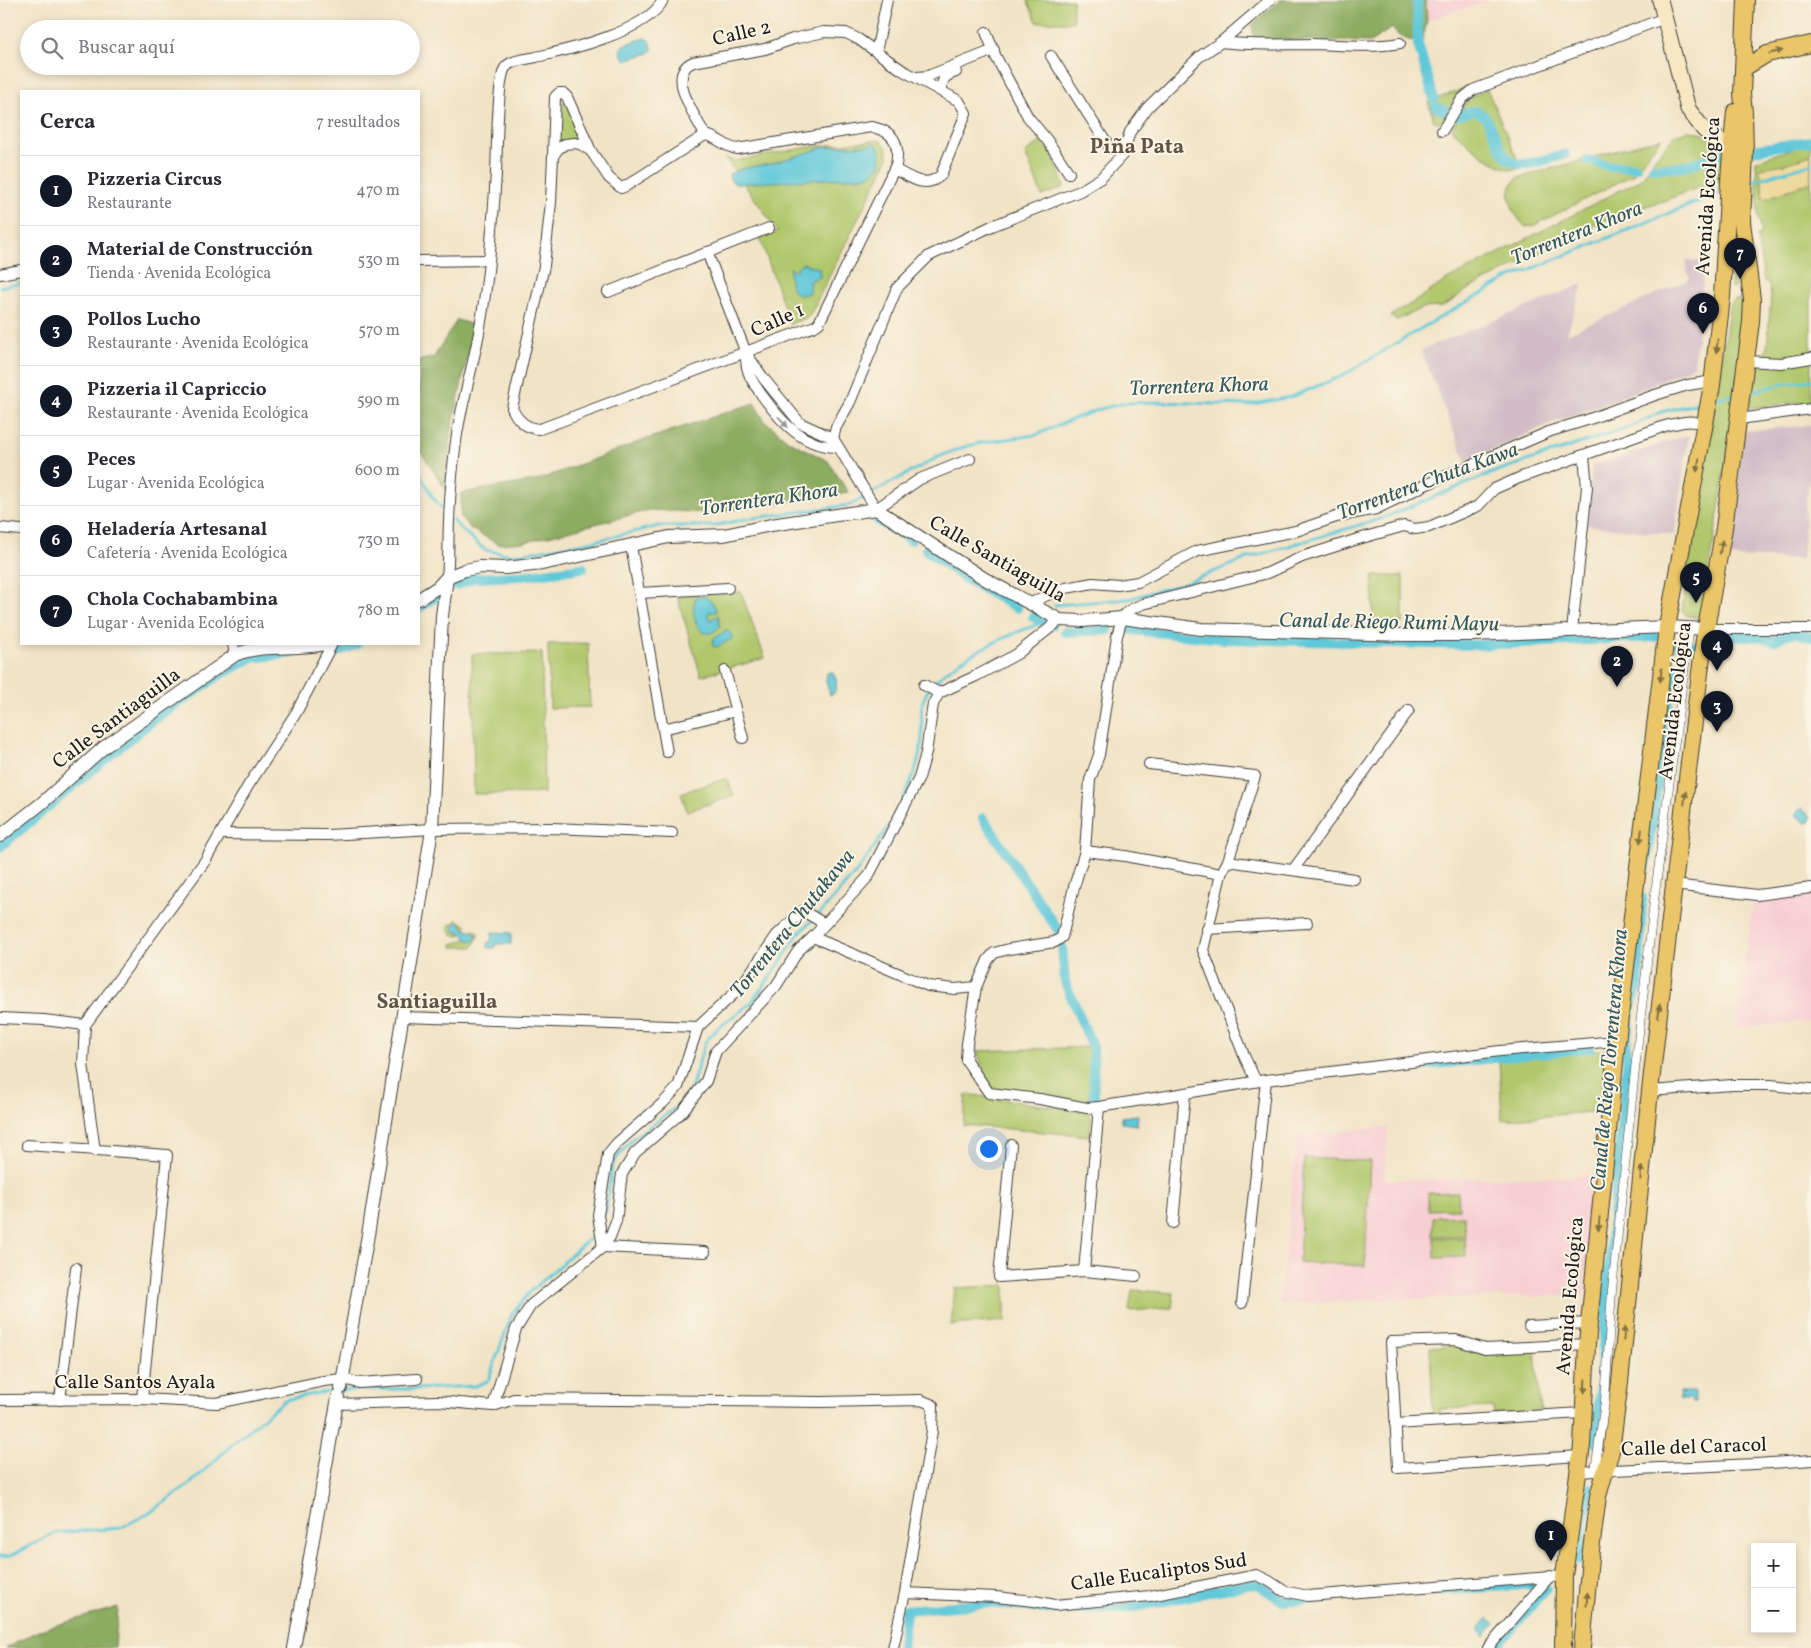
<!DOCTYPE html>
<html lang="es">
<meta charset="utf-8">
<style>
body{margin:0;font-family:Vollkorn,serif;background:#f7f7f7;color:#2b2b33}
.controls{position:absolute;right:15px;bottom:15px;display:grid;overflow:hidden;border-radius:0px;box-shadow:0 2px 8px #0003}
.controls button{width:45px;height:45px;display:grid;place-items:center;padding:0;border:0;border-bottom:1px solid #e1e1e2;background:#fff;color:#2b2b33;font:25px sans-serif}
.you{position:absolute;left:988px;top:1148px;width:18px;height:18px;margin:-12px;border:4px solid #fff;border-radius:50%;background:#1a73e8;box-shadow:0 0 0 8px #1a73e833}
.badge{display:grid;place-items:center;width:32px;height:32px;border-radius:50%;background:#111827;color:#fff;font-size:16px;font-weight:700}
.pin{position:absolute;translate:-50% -41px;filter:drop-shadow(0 1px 2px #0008)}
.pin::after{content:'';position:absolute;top:26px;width:18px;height:15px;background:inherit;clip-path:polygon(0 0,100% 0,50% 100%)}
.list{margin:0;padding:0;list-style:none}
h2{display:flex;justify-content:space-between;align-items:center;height:65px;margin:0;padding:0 20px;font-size:21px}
h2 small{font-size:16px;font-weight:400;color:#7c7c81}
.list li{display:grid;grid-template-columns:32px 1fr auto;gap:15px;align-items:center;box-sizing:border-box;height:70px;padding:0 20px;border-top:1px solid #e1e1e2}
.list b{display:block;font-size:19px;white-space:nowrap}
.list p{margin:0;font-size:16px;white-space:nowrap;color:#7c7c81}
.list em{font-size:16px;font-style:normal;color:#7c7c81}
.icon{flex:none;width:28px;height:28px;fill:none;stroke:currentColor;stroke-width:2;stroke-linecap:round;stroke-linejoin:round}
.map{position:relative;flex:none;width:1811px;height:1648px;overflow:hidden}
.search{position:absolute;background:#fff;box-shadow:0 2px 8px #0003;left:20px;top:20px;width:400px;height:55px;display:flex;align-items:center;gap:12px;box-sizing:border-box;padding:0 18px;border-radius:28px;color:#7c7c81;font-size:19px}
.panel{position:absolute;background:#fff;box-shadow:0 2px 8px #0003;left:20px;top:90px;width:400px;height:555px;border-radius:0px}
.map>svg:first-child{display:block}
.built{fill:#f7cfd3}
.industrial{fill:#d2bdc7}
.green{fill:#b0c76c;stroke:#667244}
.forest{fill:#8cac60;stroke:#54643e}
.sand{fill:#eeda9e;stroke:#857b5d}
.water{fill:#5ec8d9;stroke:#3d727a}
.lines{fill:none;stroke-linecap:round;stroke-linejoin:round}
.stream{stroke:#5ec8d9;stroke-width:3}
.canal{stroke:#5ec8d9;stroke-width:10}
.pedestrian-casing{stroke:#3c3a36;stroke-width:9}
.minor-casing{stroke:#3c3a36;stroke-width:12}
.tertiary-casing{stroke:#3c3a36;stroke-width:14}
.secondary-casing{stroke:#3c3a36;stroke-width:17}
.primary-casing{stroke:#3c3a36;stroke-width:18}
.pedestrian{stroke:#fff;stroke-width:8}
.minor{stroke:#fff;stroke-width:10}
.tertiary{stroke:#fff;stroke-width:12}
.secondary{stroke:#f7e8c3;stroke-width:15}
.primary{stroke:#ebc669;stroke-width:16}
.oneway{fill:#847142}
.oneway2{fill:#999}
.labels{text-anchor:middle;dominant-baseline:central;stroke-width:4;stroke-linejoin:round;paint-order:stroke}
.street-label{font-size:20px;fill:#1c1c1c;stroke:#fcf5e5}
.neighbourhood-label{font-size:21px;font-weight:bold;fill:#645248;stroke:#fcf5e5}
.water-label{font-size:21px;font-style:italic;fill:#33585e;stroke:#fcf5e5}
</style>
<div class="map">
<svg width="1811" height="1648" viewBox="0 0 1811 1648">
<rect width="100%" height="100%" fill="#fcf5e5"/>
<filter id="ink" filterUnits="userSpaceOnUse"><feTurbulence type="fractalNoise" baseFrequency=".02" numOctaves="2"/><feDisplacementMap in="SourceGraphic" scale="10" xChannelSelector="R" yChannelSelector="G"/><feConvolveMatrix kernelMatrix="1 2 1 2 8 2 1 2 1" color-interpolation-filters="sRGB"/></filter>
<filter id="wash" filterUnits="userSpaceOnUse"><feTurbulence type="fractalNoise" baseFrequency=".0096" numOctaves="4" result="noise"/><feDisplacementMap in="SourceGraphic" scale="20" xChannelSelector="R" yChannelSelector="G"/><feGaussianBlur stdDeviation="1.12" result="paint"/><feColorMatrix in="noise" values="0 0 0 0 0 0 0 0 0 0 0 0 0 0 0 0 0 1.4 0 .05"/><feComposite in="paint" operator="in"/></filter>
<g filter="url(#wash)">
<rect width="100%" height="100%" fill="#f1e3c6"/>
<g class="built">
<polygon points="1426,0 1489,0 1427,21"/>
<polygon points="1811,894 1811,1021 1736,1028 1753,903"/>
<polygon points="1388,1127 1384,1180 1595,1176 1584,1295 1367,1300 1279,1304 1298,1135"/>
</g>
<g class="industrial">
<polygon points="1685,261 1705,261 1694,366 1618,399 1549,424 1466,462 1421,350 1583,284 1567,334 1690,279"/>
<polygon points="1811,425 1811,468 1806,500 1802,559 1727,557 1744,431"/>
<polygon points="1689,435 1674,535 1587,525 1592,466"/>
</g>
<g class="green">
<polygon points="1027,0 1073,0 1073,22 1037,22"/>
<polygon points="1465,88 1452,103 1443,123 1434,121 1428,102"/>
<path d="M1487 89 1521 168C1518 169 1513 170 1510 169 1491 166 1466 142 1452 129 1462 108 1465 98 1487 89Z"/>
<polygon points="564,101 584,141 556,146 558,106"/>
<polygon points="1687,131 1700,132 1728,150 1725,181 1713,182 1663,201 1611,217 1463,292 1452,301 1441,307 1422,308 1397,320 1390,316 1414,302 1445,281 1642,179 1653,161 1675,135"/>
<path d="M1661 138 1632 175 1535 225 1526 227C1513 216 1501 190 1518 178Z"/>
<path d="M879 140C887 145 888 150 888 159L812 311 808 317 790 324 760 238 778 231 725 158 735 161 809 147Z"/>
<polygon points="1042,141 1054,158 1064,187 1042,196 1025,153"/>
<polygon points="1811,142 1811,401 1749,408 1755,370 1767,349 1771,296 1768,282 1764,281 1757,236 1761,234 1758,212 1756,161"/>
<polygon points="1735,230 1746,287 1737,286 1731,288 1730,264"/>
<polygon points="1734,300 1742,300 1750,306 1702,618 1687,616 1682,611 1703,467 1713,416 1730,304"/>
<rect x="1373" y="576" width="30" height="47"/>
<polygon points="741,592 765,658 701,676 677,596"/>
<polygon points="588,643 590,707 550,708 548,644"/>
<polygon points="542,653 544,793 474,794 472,654"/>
<polygon points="727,778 734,796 687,811 681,793"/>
<polygon points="458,920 467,926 466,929 463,928 462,924 457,933 462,933 460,936 452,935 449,930 449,925"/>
<path d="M473 930 478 932 479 935 473 947H452V944C461 942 468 937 477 934L473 931Z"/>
<polygon points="1089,1047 1092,1102 994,1089 989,1085 977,1051"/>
<polygon points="1607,1049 1601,1111 1502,1120 1499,1060"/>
<polygon points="966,1094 1088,1112 1091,1118 1090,1136 963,1125"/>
<polygon points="1304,1158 1370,1161 1365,1266 1299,1262"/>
<polygon points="1458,1192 1459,1209 1428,1210 1428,1193"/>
<polygon points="1464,1216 1465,1236 1433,1236 1433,1217"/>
<polygon points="1434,1238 1465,1238 1466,1257 1435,1258"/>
<polygon points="1005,1285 1005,1321 951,1325 955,1288"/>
<polygon points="1132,1290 1174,1293 1172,1308 1129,1311"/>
<polygon points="1453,1346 1483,1354 1535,1351 1541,1411 1494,1414 1493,1407 1440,1409 1440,1416 1433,1416 1430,1347"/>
</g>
<g class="forest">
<polygon points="1280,0 1426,0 1427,21 1421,45 1399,36 1392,28 1370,42 1254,39 1252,25"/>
<polygon points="457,320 474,325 450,438 447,491 419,449 419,361 434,357"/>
<polygon points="754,403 765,421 789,441 828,461 848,492 711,513 650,510 525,542 498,544 471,529 461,518 461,493 538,480 647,439"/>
<polygon points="118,1607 115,1648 6,1648 40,1630"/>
</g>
<polygon class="sand" points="1811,155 1811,182 1764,199 1760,168 1785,164"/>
<g class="water">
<path d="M645 38C651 41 652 44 652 50L649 53 626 60 622 56 620 50 623 45Z"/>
<path d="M875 143C887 157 880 173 863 177L736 184 731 181 729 174 744 168 770 164 813 151C828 142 857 149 875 143Z"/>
<path d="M804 263 809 266 819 268 820 277 809 281 810 289 808 293 799 296C789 288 789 279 790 268L794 271 797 270V267Z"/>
<path d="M704 596 713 603 717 612H709L708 615 710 620 718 615 720 626C701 648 688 614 696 597Z"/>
<polygon points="728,630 733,638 717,647 716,646 714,647 712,643 714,642 713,639"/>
<path d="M832 672C837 678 838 686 834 693L830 695 826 681 827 673Z"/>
<polygon points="1801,808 1811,817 1809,822 1805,823 1795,814"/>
<polygon points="458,922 462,924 463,928 477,934 475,940 469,941 462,933 454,931 453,925"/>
<polygon points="492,932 511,933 511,944 495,944 495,948 488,948 488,942 491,942"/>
<polygon points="1138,1115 1137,1125 1122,1123 1122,1117"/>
<polygon points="1679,1392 1695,1392 1695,1403 1692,1403 1691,1399 1680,1399"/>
<polygon points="1488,1618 1495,1624 1485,1636 1478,1630"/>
</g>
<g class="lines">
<g class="stream">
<polyline points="1749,182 1811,164"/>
<polyline points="0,287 21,283"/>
<polyline points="1748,392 1788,383 1811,380"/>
<polyline points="1714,399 1737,394"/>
<polyline points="419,471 432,496 446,513"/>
<polyline points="452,519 461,529 485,550 512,555 586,543 659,526 713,526 746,519 850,505 938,457 964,447 985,442 1036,435 1063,423 1100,409 1125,403 1159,402 1247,405 1291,397 1342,376 1415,332 1509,278 1724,191"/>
<polyline points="1055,605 1128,599 1183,584 1248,558 1383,518 1497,471 1630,427 1661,412 1703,402"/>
<path d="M902 801C912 780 921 759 922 736 923 726 920 715 922 705 929 667 1010 634 1044 622"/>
<polyline points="602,1219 606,1213 612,1164 633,1138 681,1104 691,1089 705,1042 718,1028 750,1004 778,966 798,934 824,909 858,870 889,826"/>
<polyline points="0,1557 10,1556 54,1533 120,1528 148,1514 190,1484 237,1440 285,1400 318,1393 363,1389 416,1389 475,1386 488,1381 512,1314 529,1293 592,1236 597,1229"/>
</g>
<g class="canal">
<polyline points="1417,0 1418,44 1434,99"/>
<polyline points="1436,107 1450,113"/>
<path d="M1457 115C1462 114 1467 112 1472 111 1495 109 1494 157 1515 163 1527 167 1552 158 1565 154"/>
<polyline points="1753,150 1811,141"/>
<polyline points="1588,160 1608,166 1636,167"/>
<polyline points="1653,168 1680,167 1722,155"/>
<polyline points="878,521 911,540"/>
<polyline points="926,550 964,578 1017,608"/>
<polyline points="456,585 475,578 521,576 583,568"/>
<polyline points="419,608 441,593"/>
<polyline points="1033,617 1052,626"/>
<polyline points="1123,629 1224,639 1478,645 1655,637"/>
<polyline points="1065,632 1108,630"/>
<polyline points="1678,645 1699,646"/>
<path d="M1713 648C1728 631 1754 635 1774 641L1786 634 1796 633 1811 637"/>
<polyline points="339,651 357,644"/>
<polyline points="983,818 1058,930"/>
<polyline points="0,847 122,745 156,718 215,678 251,658 293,653"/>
<polyline points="1646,866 1673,669"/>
<polyline points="1062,947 1065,982 1093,1048 1094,1100"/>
<polyline points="1418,1066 1590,1048"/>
<polyline points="1596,1443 1611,1243 1627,1065 1626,1045 1631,1007 1638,987 1642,898"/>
<polyline points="1579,1560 1590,1488"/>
<polyline points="1432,1591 1536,1584"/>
<polyline points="902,1648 906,1610 991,1603 1043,1609 1129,1608 1243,1585 1257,1584 1283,1601 1315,1599"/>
<polyline points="1495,1648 1546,1589"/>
</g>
</g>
</g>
<g filter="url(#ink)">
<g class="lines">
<g class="pedestrian-casing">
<polyline id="pedestrian" points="1595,1471 1605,1401 1612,1290 1637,1051 1654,901 1689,634"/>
</g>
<g class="minor-casing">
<g id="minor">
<polyline points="986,32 996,57 1028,117 1047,140 1069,173"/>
<path d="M1221 42C1252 46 1282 44 1314 44 1343 45 1371 48 1400 43"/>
<polyline points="876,52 887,0"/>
<polyline points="1051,56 1107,144 1123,154"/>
<polyline points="917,77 928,76 994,50"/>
<path d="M942 92C941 80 944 76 956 72"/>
<path d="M871 127C894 131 900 143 896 165L819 323 815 326 540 429C527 429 517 420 512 408L544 266 551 202 553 156 558 149 565 144 574 143 580 144 591 151 609 178 621 188 626 186 705 135C717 136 724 147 737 149Z"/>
<polyline points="1442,131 1462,99 1473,90 1665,18"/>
<path d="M705 135C696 117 665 74 693 62L765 49 793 39 824 32 846 33 858 39 902 70 959 101 966 113 941 175C925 190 910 177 894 169"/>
<polyline points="553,156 555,97 559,93 563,93 567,97 591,151"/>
<polyline points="707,252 746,353 764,379 800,423 833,438 876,509 920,479 970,459"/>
<polyline points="419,261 489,260"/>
<polyline points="0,274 21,270"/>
<polyline points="608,292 769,228"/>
<path d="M746 353C745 373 753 383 764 398 783 424 804 447 838 447"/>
<polyline points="1746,361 1781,363 1811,358"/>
<polyline points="1739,419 1811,409"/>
<polyline points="833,438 836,427 850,402 897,288 929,256 992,226 1080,191 1101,178 1123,154 1130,132 1148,107 1199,57 1221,42 1270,0"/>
<polyline points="0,528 21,530"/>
<polyline points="631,546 667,752"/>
<path d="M447 577C449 558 448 540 449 521 450 492 453 462 457 434 463 398 474 363 480 327 489 277 493 225 496 173 497 155 497 81 505 68 511 59 526 60 536 57 569 50 648 31 663 0"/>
<polyline points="640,593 728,588"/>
<polyline points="1030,604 1045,596 1066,588 1093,583 1118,585 1138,582 1197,551 1296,531 1336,517 1376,509 1425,485 1551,431 1587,420 1655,395 1688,385 1713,381"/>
<polyline points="1706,629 1811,629"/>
<polyline points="1572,631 1587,487 1584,456"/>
<polyline points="233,644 235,655"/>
<polyline points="725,671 743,738"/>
<polyline points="924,685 939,693"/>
<polyline points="663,729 736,711"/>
<polyline points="1149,764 1255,776 1228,861 1221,874 1203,950 1245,1058 1256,1081"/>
<polyline points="222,834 328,835 432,829 552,828 672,833"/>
<polyline points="1085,851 1125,856 1221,874"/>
<polyline points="1228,861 1354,879"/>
<polyline points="1293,870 1409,710"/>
<polyline points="1674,885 1757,895 1811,888"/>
<polyline points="1207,929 1307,923"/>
<polyline points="813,937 928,986 955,989 976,987"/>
<polyline points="403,1017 698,1027"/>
<polyline points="0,1018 44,1020 85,1025"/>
<path d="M1617 1041 1500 1051 1266 1080 1099 1107 1087 1108 1040 1099 989 1093 966 1060 967 1044 976 987 988 960 994 953 1009 949 1055 942 1062 937 1074 887 1085 851 1090 780 1099 755 1117 636C1123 614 1122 612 1143 604L1268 573 1302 557 1355 540 1404 526 1415 529 1429 527 1478 506 1494 489 1519 478 1665 426C1682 422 1689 419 1706 425"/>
<polyline points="1650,1091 1732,1085 1770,1085 1811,1089"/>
<polyline points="27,1145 167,1155 142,1399"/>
<polyline points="1011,1145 999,1277 1084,1271 1136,1276"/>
<polyline points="95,1151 83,1064 85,1025 205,861 248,786 296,713 332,644"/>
<polyline points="1173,1223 1185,1093"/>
<polyline points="705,1252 603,1247 598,1215 608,1154 617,1143 663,1103 678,1087 698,1027 739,989 777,935 803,911 825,924"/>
<polyline points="1084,1271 1099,1107"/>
<polyline points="1242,1303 1266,1080"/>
<polyline points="1529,1326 1589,1323"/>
<polyline points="0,1400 142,1399 217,1403 324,1381 343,1379 359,1383 417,1379"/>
<polyline points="60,1400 76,1268"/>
<polyline points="337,1404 438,1401 493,1406 514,1399 821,1402 921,1400 933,1405 932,1431 905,1593 893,1648"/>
<polyline points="493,1406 516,1329 531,1305 603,1247 610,1237 616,1221 622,1174 635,1153 682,1112 706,1081 716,1051 776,986 798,951 813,937 868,877 919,778 926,753 933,704 939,693 976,676 1017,654 1060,620"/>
<polyline points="1395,1424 1583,1413"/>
<polyline points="1580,1456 1398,1468 1391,1342 1456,1340 1485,1349 1587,1344"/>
<path d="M1578 1472C1656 1467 1733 1467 1811 1460"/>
<polyline points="905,1593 996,1597 1034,1601 1055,1605 1150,1596 1257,1575 1269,1581 1284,1591 1308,1596 1564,1576"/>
<polyline points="1488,1648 1550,1576"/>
</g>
</g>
<g class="tertiary-casing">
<g id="tertiary">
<polyline points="419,599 438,587 447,577 465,570 480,567 505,568 542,564 669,537 724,535 771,525 876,509 985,579 1060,620 1083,621 1122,618 1201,629 1403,635 1472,635 1667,627 1706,629"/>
<path d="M0 836 42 803 103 748 235 655C264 643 295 651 325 644"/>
<polyline points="341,1388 369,1229 432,829 442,616 447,577"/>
<polyline points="294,1648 338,1397"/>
</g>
</g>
<g class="secondary-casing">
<polyline id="secondary" points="1660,0 1688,109 1704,130 1732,149"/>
</g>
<g class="primary-casing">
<g id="primary">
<polyline points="1744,68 1767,54 1811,44"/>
<polyline points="1563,1648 1564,1576 1582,1445 1587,1344 1617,1041 1667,627 1712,385 1722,297 1730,165 1735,112"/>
<polyline points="1582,1648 1590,1558 1598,1496 1611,1451 1620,1382 1650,1091 1674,885 1704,640 1724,528 1751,322 1752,299 1742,222 1745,152 1744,112 1742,94 1746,0"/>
</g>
</g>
<use href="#pedestrian" class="pedestrian"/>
<use href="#minor" class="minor"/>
<use href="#tertiary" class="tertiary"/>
<use href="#secondary" class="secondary"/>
<use href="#primary" class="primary"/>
</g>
<defs><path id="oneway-solid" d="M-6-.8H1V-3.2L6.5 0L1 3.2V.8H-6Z" transform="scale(1.25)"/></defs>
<g class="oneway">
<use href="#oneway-solid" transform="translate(1776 52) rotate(-13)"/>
<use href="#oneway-solid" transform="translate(1717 346) rotate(96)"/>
<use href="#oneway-solid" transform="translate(1698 465) rotate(101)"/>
<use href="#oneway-solid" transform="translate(1721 547) rotate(-80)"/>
<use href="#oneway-solid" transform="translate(1661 675) rotate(97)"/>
<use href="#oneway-solid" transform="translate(1685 798) rotate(-83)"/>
<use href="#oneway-solid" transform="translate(1641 836) rotate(97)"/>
<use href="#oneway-solid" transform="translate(1659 1011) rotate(-83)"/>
<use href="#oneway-solid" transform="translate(1641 1173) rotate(-84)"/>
<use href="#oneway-solid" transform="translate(1599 1224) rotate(95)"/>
<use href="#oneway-solid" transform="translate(1624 1334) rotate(-84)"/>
<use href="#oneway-solid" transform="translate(1585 1386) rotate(93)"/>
<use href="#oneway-solid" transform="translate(1587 1599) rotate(-86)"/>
</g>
<use class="oneway2" href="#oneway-solid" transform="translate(783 422) rotate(48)"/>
</g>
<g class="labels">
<g class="street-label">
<text transform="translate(742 34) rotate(-13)">Calle 2</text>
<text transform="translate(1709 196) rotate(-86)">Avenida Ecológica</text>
<text transform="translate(778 321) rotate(-24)">Calle 1</text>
<text transform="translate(997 560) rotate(30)">Calle Santiaguilla</text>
<text transform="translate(1676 701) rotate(-83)">Avenida Ecológica</text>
<text transform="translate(117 719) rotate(-37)">Calle Santiaguilla</text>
<text transform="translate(1571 1296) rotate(-85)">Avenida Ecológica</text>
<text x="135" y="1383">Calle Santos Ayala</text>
<text transform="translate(1694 1448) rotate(-2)">Calle del Caracol</text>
<text transform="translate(1159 1573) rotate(-8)">Calle Eucaliptos Sud</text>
</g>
<g class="neighbourhood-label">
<text x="1137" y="147">Piña Pata</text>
<text x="437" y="1002">Santiaguilla</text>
</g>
<g class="water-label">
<text transform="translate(1577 234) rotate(-22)">Torrentera Khora</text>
<text transform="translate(1199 387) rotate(-2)">Torrentera Khora</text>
<text transform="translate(1428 482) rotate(-20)">Torrentera Chuta Kawa</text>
<text transform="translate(769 500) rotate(-8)">Torrentera Khora</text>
<text transform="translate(1389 623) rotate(1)">Canal de Riego Rumi Mayu</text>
<text transform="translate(793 924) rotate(-51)">Torrentera Chutakawa</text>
<text transform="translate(1610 1060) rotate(-85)">Canal de Riego Torrentera Khora</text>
</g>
</g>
</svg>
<div class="controls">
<button>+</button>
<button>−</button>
</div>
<div class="you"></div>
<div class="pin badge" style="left:1551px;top:1561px">1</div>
<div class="pin badge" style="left:1617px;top:687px">2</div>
<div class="pin badge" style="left:1717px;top:732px">3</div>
<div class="pin badge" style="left:1717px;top:671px">4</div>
<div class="pin badge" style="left:1696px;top:603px">5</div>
<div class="pin badge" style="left:1703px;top:334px">6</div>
<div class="pin badge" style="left:1740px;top:279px">7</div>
<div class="search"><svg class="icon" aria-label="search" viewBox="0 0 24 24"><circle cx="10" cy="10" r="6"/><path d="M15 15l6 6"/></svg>Buscar aquí</div>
<section class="panel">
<h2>Cerca<small>7 resultados</small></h2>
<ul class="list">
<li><span class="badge">1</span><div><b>Pizzeria Circus</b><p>Restaurante</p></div><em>470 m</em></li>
<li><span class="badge">2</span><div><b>Material de Construcción</b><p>Tienda · Avenida Ecológica</p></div><em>530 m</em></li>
<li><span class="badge">3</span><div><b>Pollos Lucho</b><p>Restaurante · Avenida Ecológica</p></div><em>570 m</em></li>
<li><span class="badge">4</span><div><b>Pizzeria il Capriccio</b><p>Restaurante · Avenida Ecológica</p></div><em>590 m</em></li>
<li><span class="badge">5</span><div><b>Peces</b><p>Lugar · Avenida Ecológica</p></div><em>600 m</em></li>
<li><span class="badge">6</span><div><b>Heladería Artesanal</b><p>Cafetería · Avenida Ecológica</p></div><em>730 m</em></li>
<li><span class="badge">7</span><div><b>Chola Cochabambina</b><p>Lugar · Avenida Ecológica</p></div><em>780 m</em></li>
</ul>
</section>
</div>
